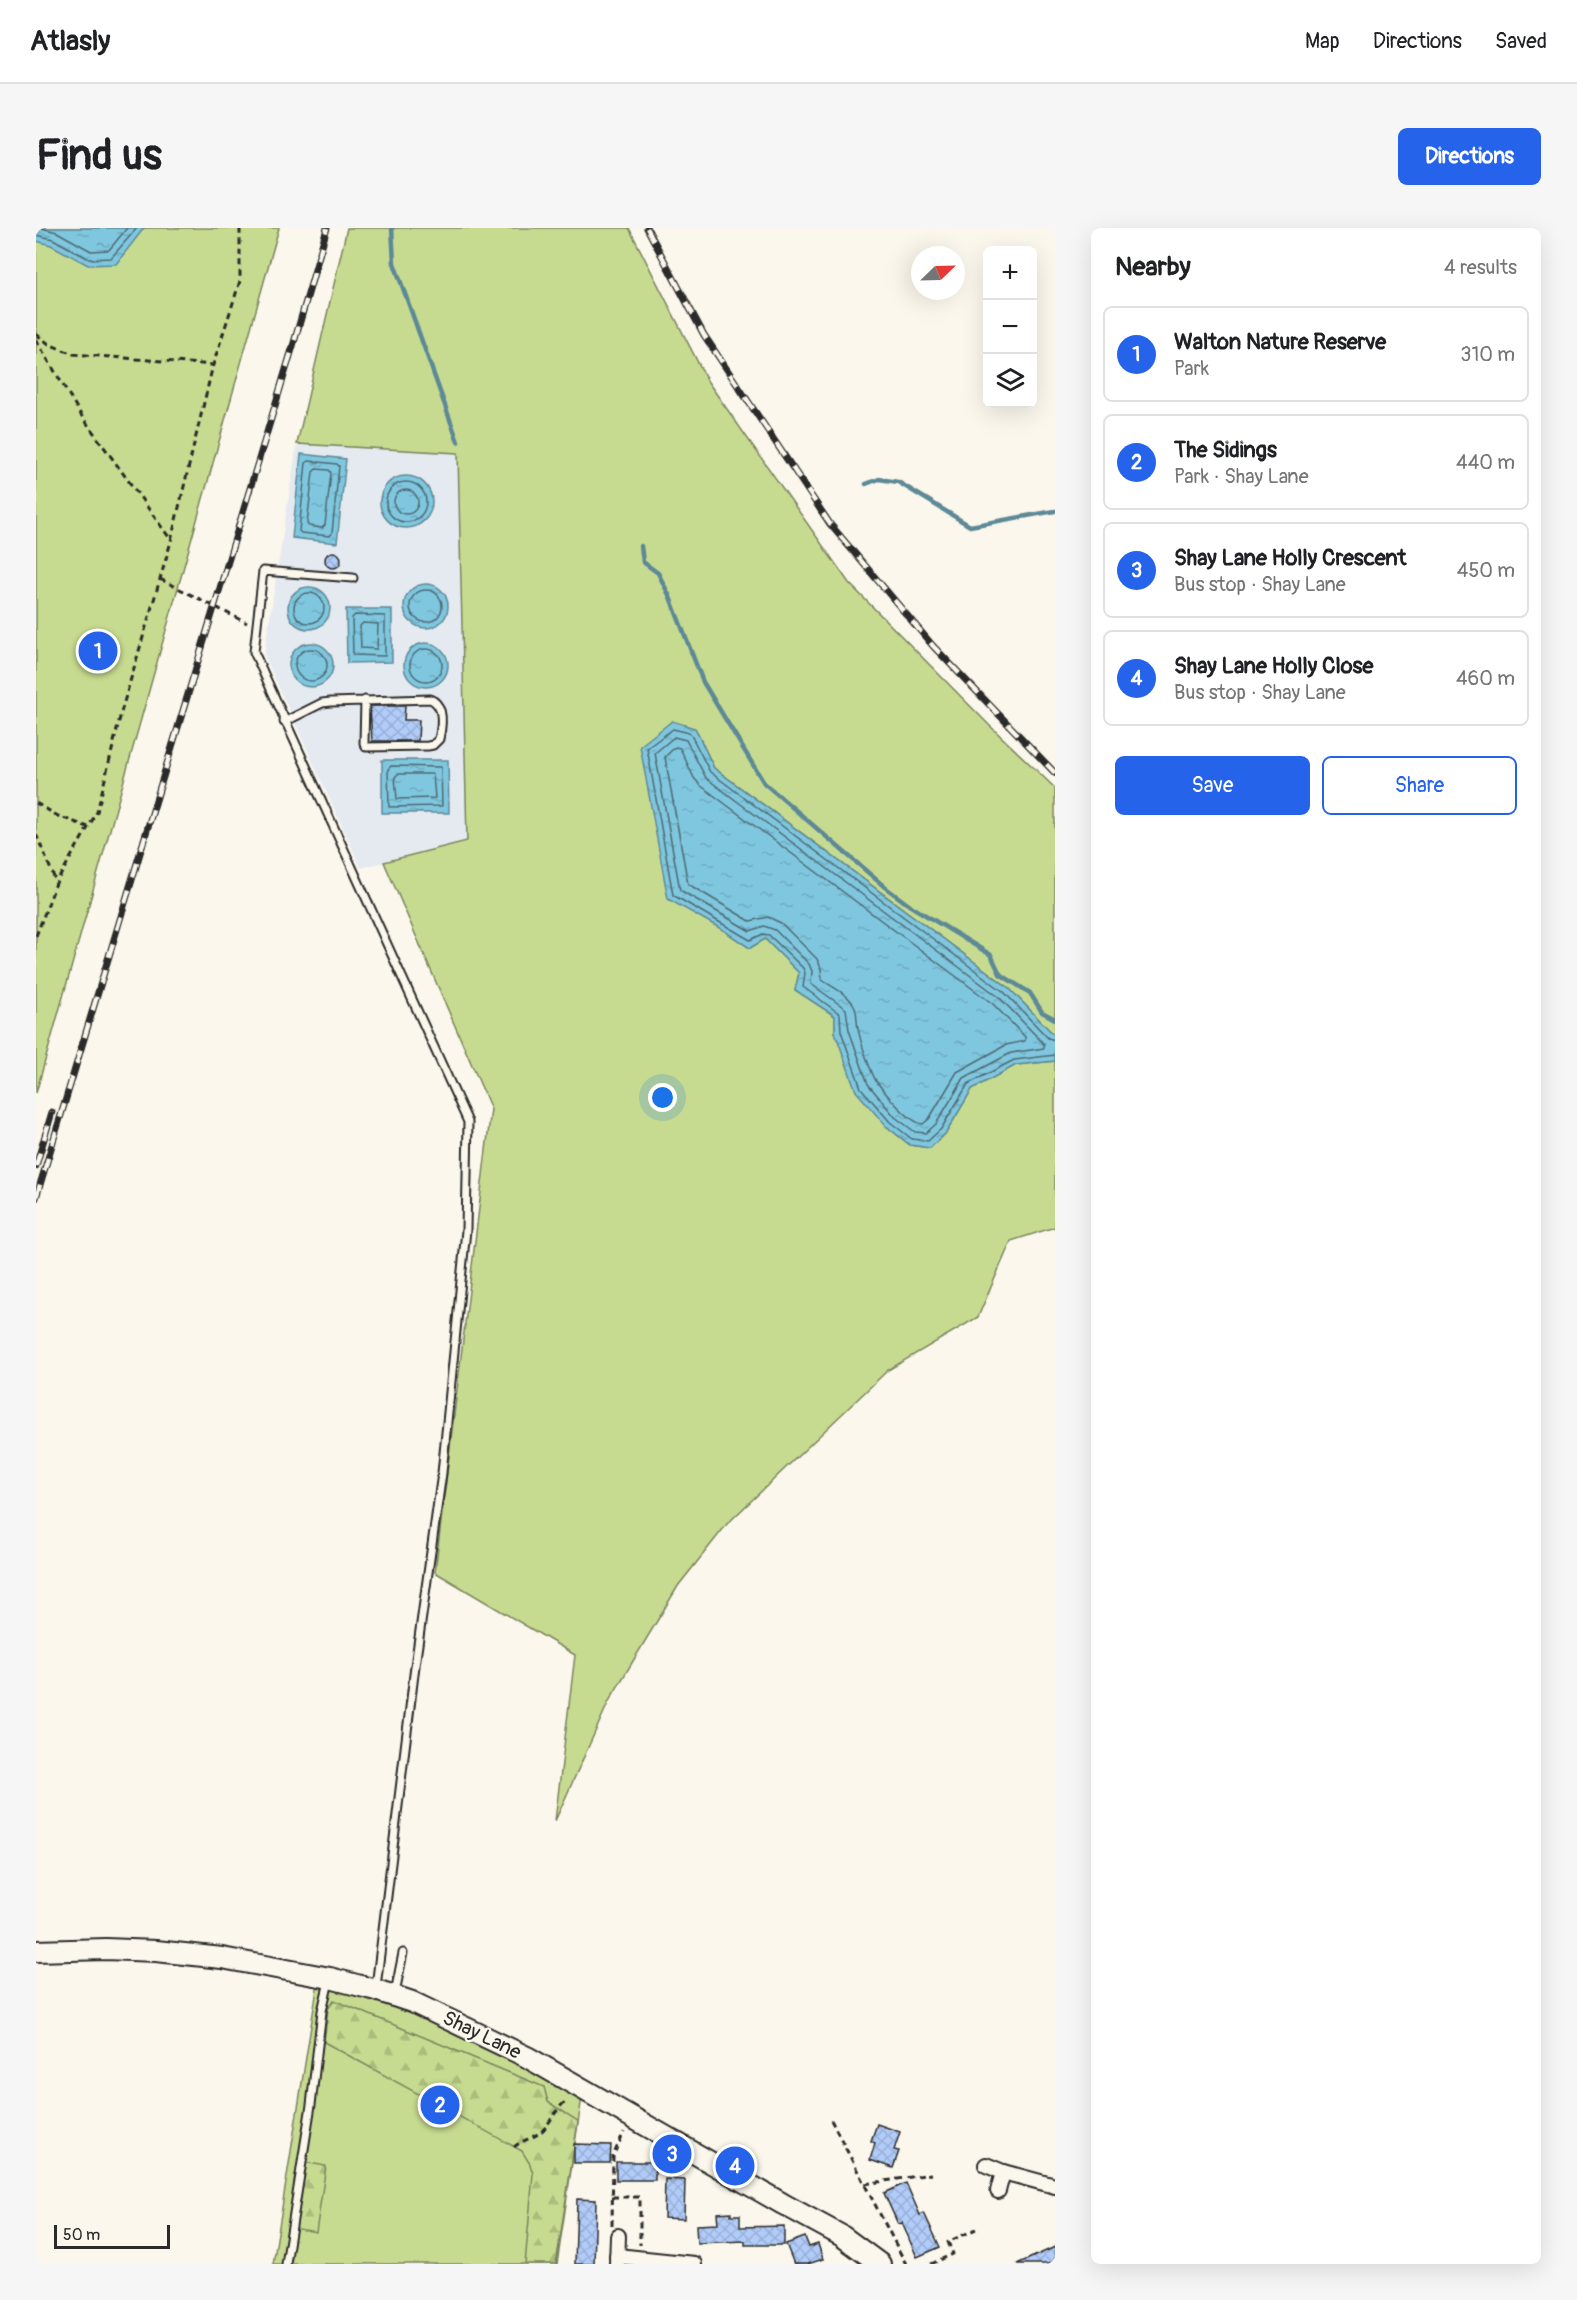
<!DOCTYPE html>
<meta charset="utf-8">
<style>
body{margin:0;font-family:Pangolin,sans-serif;background:#f6f6f6;color:#202124}
.controls{position:absolute;right:18px;top:18px;display:grid;overflow:hidden;border-radius:9px;box-shadow:0 6px 24px #0002}
.controls button{width:54px;height:54px;display:grid;place-items:center;padding:0;border:0;border-bottom:2px solid #e0e0e0;background:#fff;color:#202124;font:30px sans-serif}
.compass{position:absolute;left:875px;top:18px;width:54px;height:54px;border-radius:50%;background:#fff;box-shadow:0 6px 24px #0002;rotate:67deg}
.scale{position:absolute;left:18px;bottom:15px;width:116px;box-sizing:border-box;padding-left:6px;border:3px solid #2b2b2b;border-top:0;font-size:16px;line-height:21px;white-space:nowrap;color:#2b2b2b;-webkit-text-stroke:4px #fbf7ec;paint-order:stroke}
.you{position:absolute;left:627px;top:870px;width:21px;height:21px;margin:-15px;border:4px solid #fff;border-radius:50%;background:#1a73e8;box-shadow:0 0 0 9px #1a73e833}
.badge{display:grid;place-items:center;width:39px;height:39px;border-radius:50%;background:#2563eb;color:#fff;font-size:20px;font-weight:700}
.pin{position:absolute;translate:-50% -50%;border:3px solid #fff;box-shadow:0 2px 6px #0006}
.list{margin:0;padding:0;list-style:none}
h2{display:flex;justify-content:space-between;align-items:center;height:78px;margin:0;padding:0 24px;font-size:26px}
h2 small{font-size:20px;font-weight:400;color:#757577}
.list li{display:grid;grid-template-columns:39px 1fr auto;gap:18px;align-items:center;box-sizing:border-box;height:96px;margin:0 12px 12px;padding:0 12px;border:2px solid #e0e0e0;border-radius:9px}
.list b{display:block;font-size:22px;white-space:nowrap}
.list p{margin:0;font-size:20px;white-space:nowrap;color:#757577}
.list em{font-size:20px;font-style:normal;color:#757577}
.actions{display:flex;gap:12px;padding:18px 24px}
.actions a{flex:1;padding:14px 0;border:2px solid #2563eb;border-radius:9px;text-align:center;font-size:21px;color:#2563eb}
.actions .main{background:#2563eb;color:#fff}
.icon{flex:none;width:33px;height:33px;fill:none;stroke:currentColor;stroke-width:2;stroke-linecap:round;stroke-linejoin:round}
.map{position:relative;flex:none;width:1019px;height:2036px;overflow:hidden;border-radius:9px}
header{display:flex;align-items:center;gap:36px;box-sizing:border-box;height:84px;padding:0 30px;background:#fff;border-bottom:2px solid #e0e0e0}
header strong{font-size:28px}
nav{display:flex;gap:33px;margin-inline-start:auto;font-size:21px}
.intro{display:flex;align-items:center;justify-content:space-between;box-sizing:border-box;height:144px;padding:0 36px}
h1{margin:0;font-size:42px}
.button{padding:15px 27px;border-radius:9px;background:#2563eb;color:#fff;font-size:21px;font-weight:700}
main{display:flex;gap:36px;padding:0 36px}
aside{flex:1;background:#fff;border-radius:9px;box-shadow:0 6px 24px #0002}
.map>svg:first-child{display:block}
.built{fill:#e5eaf0}
.green{fill:#c7db90;stroke:#79835e;stroke-width:1.5}
.forest{fill:url(#forest-firs);stroke:#79835e;stroke-width:1.5}
.water{fill:url(#water-ripples);stroke:#5d8997;stroke-width:1.5}
.lines{fill:none;stroke-linecap:round;stroke-linejoin:round}
.shore{stroke:#4d6973;stroke-width:1.5}
.stream{stroke:#5d8997;stroke-width:4.5}
.building{fill:url(#building-cross-hatch);stroke:#2b2b2b;stroke-width:1.5}
.service-casing{stroke:#2b2b2b;stroke-width:11}
.minor-casing{stroke:#2b2b2b;stroke-width:18}
.secondary-casing{stroke:#2b2b2b;stroke-width:24}
.path{stroke:#2b2b2b;stroke-width:3;stroke-dasharray:6 4.5;stroke-linecap:butt}
.service{stroke:#fbf7ec;stroke-width:7}
.minor{stroke:#fbf7ec;stroke-width:14}
.secondary{stroke:#fbf7ec;stroke-width:20}
.rail-casing{stroke:#2b2b2b;stroke-width:7}
.rail{stroke:#fbf7ec;stroke-width:4.5;stroke-dasharray:14;stroke-linecap:butt}
.labels{text-anchor:middle;dominant-baseline:central;stroke-width:4.5;stroke-linejoin:round;paint-order:stroke}
.street-label{font-size:20px;fill:#2b2b2b;stroke:#fbf7ec}
</style>
<header>
<strong>Atlasly</strong>
<nav><a>Map</a><a>Directions</a><a>Saved</a></nav>
</header>
<div class="intro"><h1>Find us</h1><a class="button">Directions</a></div>
<main>
<div class="map">
<svg width="1019" height="2036" viewBox="0 0 1019 2036">
<defs>
<pattern id="forest-firs" width="22" height="20" patternUnits="userSpaceOnUse" patternTransform="scale(1.5)"><rect width="22" height="20" fill="#c7db90"/><path d="M5 1l3.5 6h-7zM16 11l3.5 6h-7z" fill="#abbc7c"/></pattern>
<pattern id="water-ripples" width="26" height="14" patternUnits="userSpaceOnUse" patternTransform="scale(1.5)"><rect width="26" height="14" fill="#7fc7df"/><path d="M2 4q2-2 4 0t4 0M15 11q2-2 4 0t4 0" fill="none" stroke="#6eabc0"/></pattern>
<pattern id="building-cross-hatch" width="8" height="8" patternUnits="userSpaceOnUse" patternTransform="scale(1.5)"><rect width="8" height="8" fill="#b1ccf9"/><path d="M0 0l8 8M0 8l8-8" fill="none" stroke="#98afd6"/></pattern>
</defs>
<rect width="100%" height="100%" fill="#fbf7ec"/>
<filter id="ink" filterUnits="userSpaceOnUse"><feTurbulence type="fractalNoise" baseFrequency=".0167" numOctaves="2"/><feDisplacementMap in="SourceGraphic" scale="12" xChannelSelector="R" yChannelSelector="G"/><feConvolveMatrix kernelMatrix="1 2 1 2 8 2 1 2 1" color-interpolation-filters="sRGB"/></filter>
<g filter="url(#ink)">
<polygon class="built" points="261,216 422,224 431,613 325,640 228,427"/>
<g class="green">
<polygon points="0,0 243,0 0,865"/>
<polygon points="311,0 593,0 672,154 813,355 953,497 1019,560 1019,808 972,759 678,540 659,500 687,702 714,720 729,711 763,745 759,762 799,788 799,804 850,898 874,917 894,920 910,905 936,861 980,837 1019,833 1019,999 975,1013 942,1089 852,1142 691,1296 642,1358 573,1473 519,1593 539,1427 399,1344 455,881 348,634 431,613 422,225 261,216"/>
<polygon points="283,1748 340,1762 547,1862 521,2036 237,2036"/>
</g>
<g class="forest">
<polygon points="298,1772 508,1859 512,1874 542,1893 520,2036 489,2036 497,1946 494,1936 486,1923 288,1814 292,1781"/>
<polygon points="267,1934 290,1938 280,2004 256,2000"/>
</g>
<g class="water">
<polygon points="0,0 108,0 80,36 52,37 15,17 0,13"/>
<polygon points="265,226 310,231 301,315 256,310"/>
<circle cx="370" cy="274" r="26"/>
<circle cx="390" cy="378" r="22"/>
<circle cx="273" cy="380" r="21"/>
<polygon points="356,381 356,434 311,435 310,381"/>
<circle cx="390" cy="437" r="22"/>
<circle cx="275" cy="437" r="22"/>
<polygon points="636,493 659,500 678,540 972,759 1019,808 1019,833 980,837 936,861 910,905 894,920 874,917 850,898 820,863 799,804 799,788 759,762 763,745 729,711 714,720 687,702 632,671 604,518"/>
<polygon points="346,532 412,532 413,585 346,585"/>
</g>
<g class="lines">
<g class="shore">
<polyline points="5,0 21,4 55,23 73,22 91,0"/>
<polyline points="0,7 17,11 53,31 75,30 101,0"/>
<polygon points="273,233 301,236 303,238 296,305 294,308 265,305 263,303 270,235"/>
<polygon points="280,241 293,242 295,245 289,297 286,300 273,298 271,296 277,244"/>
<circle cx="370" cy="274" r="20"/>
<circle cx="370" cy="274" r="12"/>
<circle cx="390" cy="378" r="16"/>
<circle cx="273" cy="380" r="15"/>
<polygon points="319,387 349,388 349,428 317,427 316,390"/>
<polygon points="327,395 342,396 341,421 325,420 324,398"/>
<circle cx="390" cy="437" r="16"/>
<circle cx="275" cy="437" r="16"/>
<polygon points="638,509 650,512 670,550 963,769 1008,816 1008,820 975,825 928,850 900,896 890,905 879,904 859,889 832,856 813,802 810,781 775,756 776,743 773,736 739,702 728,698 714,703 644,662 619,525"/>
<path d="M639 519 644 520 658 550 664 557 957 776 989 809V813L970 817 921 844 893 891 887 896C874 895 848 864 840 853 834 842 824 813 822 800 820 792 822 785 818 777 812 766 796 759 786 752L785 740 781 731 745 695 732 689 714 693 652 656 629 529Z"/>
<polygon points="355,538 405,539 406,578 353,579 352,541"/>
<polygon points="362,546 397,546 399,570 361,571 359,549"/>
<polyline points="1019,812 1012,810 968,764 674,544 654,505 637,501 611,520 637,667 714,712 727,706 733,707 767,740 769,745 767,759 804,786 805,803 825,860 854,894 876,911 892,913 905,901 932,856 978,832 1019,827"/>
</g>
<g class="stream">
<polyline points="356,0 358,35 422,214"/>
<polyline points="830,256 843,251 862,254 934,298 1019,283"/>
<polyline points="605,318 607,334 622,345 634,369 667,454 728,555 850,660 873,677 955,727 964,746 994,765 1006,784 1019,791"/>
</g>
</g>
<g class="building">
<circle cx="297" cy="332" r="8"/>
<polygon points="334,478 369,478 368,492 383,492 382,513 336,513"/>
<polygon points="841,1896 864,1904 858,1922 863,1923 857,1940 834,1932 839,1915 835,1913"/>
<polygon points="538,1916 575,1917 574,1935 538,1935"/>
<rect x="580" y="1934" width="39" height="18"/>
<polygon points="629,1951 649,1952 648,1991 628,1990"/>
<polygon points="870,1955 884,1987 888,1985 904,2019 881,2029 866,1995 862,1996 848,1965"/>
<polygon points="541,1971 560,1972 558,2036 539,2036"/>
<polygon points="695,1984 695,1987 704,1987 704,1999 748,1998 748,2017 709,2017 709,2013 661,2015 660,1997 682,1996 681,1985"/>
<polygon points="769,2009 773,2019 782,2016 787,2031 772,2036 758,2036 750,2016"/>
<polygon points="1019,2019 1019,2036 981,2036"/>
</g>
<g class="lines">
<g class="service-casing">
<g id="service">
<polyline points="317,350 227,343 218,424 432,894 430,1002 406,1245 379,1438 340,1759"/>
<path d="M248 494 286 475 295 474 394 471C409 477 406 498 403 511L397 517 392 518 330 519 328 515 329 472"/>
<polyline points="359,1765 367,1725"/>
<polyline points="250,2036 275,1877 286,1783 293,1753"/>
</g>
</g>
<g class="minor-casing">
<g id="minor">
<polyline points="950,1937 967,1944 1019,1958"/>
<polyline points="962,1963 967,1944"/>
<polyline points="581,2028 658,2036"/>
<polyline points="581,2036 582,2008"/>
</g>
</g>
<g class="secondary-casing">
<polyline id="secondary" points="0,1723 70,1721 120,1723 186,1730 294,1750 340,1762 376,1774 491,1829 747,1976 806,2008 844,2036"/>
</g>
<g class="path">
<polyline points="0,106 13,116 37,126 177,137"/>
<polyline points="0,112 45,187 135,312"/>
<polyline points="124,351 211,395"/>
<polyline points="0,575 22,588 52,599"/>
<polyline points="0,606 20,654"/>
<polyline points="0,708 20,655 61,584 86,481 134,317 177,137 204,53 204,0"/>
<polyline points="795,1892 870,2036"/>
<path d="M478 1919C487 1911 499 1910 507 1902 517 1891 518 1883 531 1872"/>
<polyline points="829,1956 895,1946"/>
<polyline points="576,1969 604,1969 604,2017"/>
<polyline points="576,1997 577,1928 588,1904"/>
<polyline points="895,2036 917,2026 912,2014 940,2001"/>
</g>
<use href="#service" class="service"/>
<use href="#minor" class="minor"/>
<use href="#secondary" class="secondary"/>
<g class="rail-casing">
<g id="rail">
<polyline points="611,0 668,107 794,296 897,418 1019,545"/>
<polyline points="0,938 16,884"/>
<polyline points="0,970 257,118 291,0"/>
</g>
</g>
<use href="#rail" class="rail"/>
</g>
</g>
<g class="labels">
<g class="street-label">
<text transform="translate(446 1807) rotate(26)">Shay Lane</text>
</g>
</g>
</svg>
<div class="controls">
<button>+</button>
<button>−</button>
<button><svg class="icon" aria-label="layers" viewBox="0 0 24 24"><path d="M12 4l9 5-9 5-9-5zM3 14l9 5 9-5"/></svg></button>
</div>
<svg class="compass" viewBox="-18 -18 36 36"><path d="M0-13l5 13h-10z" fill="#e53935"/><path d="M0 13l5-13h-10z" fill="#757577"/></svg>
<div class="scale">50 m</div>
<div class="you"></div>
<div class="pin badge" style="left:62px;top:423px">1</div>
<div class="pin badge" style="left:404px;top:1877px">2</div>
<div class="pin badge" style="left:636px;top:1926px">3</div>
<div class="pin badge" style="left:699px;top:1938px">4</div>
</div>
<aside>
<h2>Nearby<small>4 results</small></h2>
<ul class="list">
<li><span class="badge">1</span><div><b>Walton Nature Reserve</b><p>Park</p></div><em>310 m</em></li>
<li><span class="badge">2</span><div><b>The Sidings</b><p>Park · Shay Lane</p></div><em>440 m</em></li>
<li><span class="badge">3</span><div><b>Shay Lane Holly Crescent</b><p>Bus stop · Shay Lane</p></div><em>450 m</em></li>
<li><span class="badge">4</span><div><b>Shay Lane Holly Close</b><p>Bus stop · Shay Lane</p></div><em>460 m</em></li>
</ul>
<div class="actions"><a class="main">Save</a><a>Share</a></div>
</aside>
</main>
